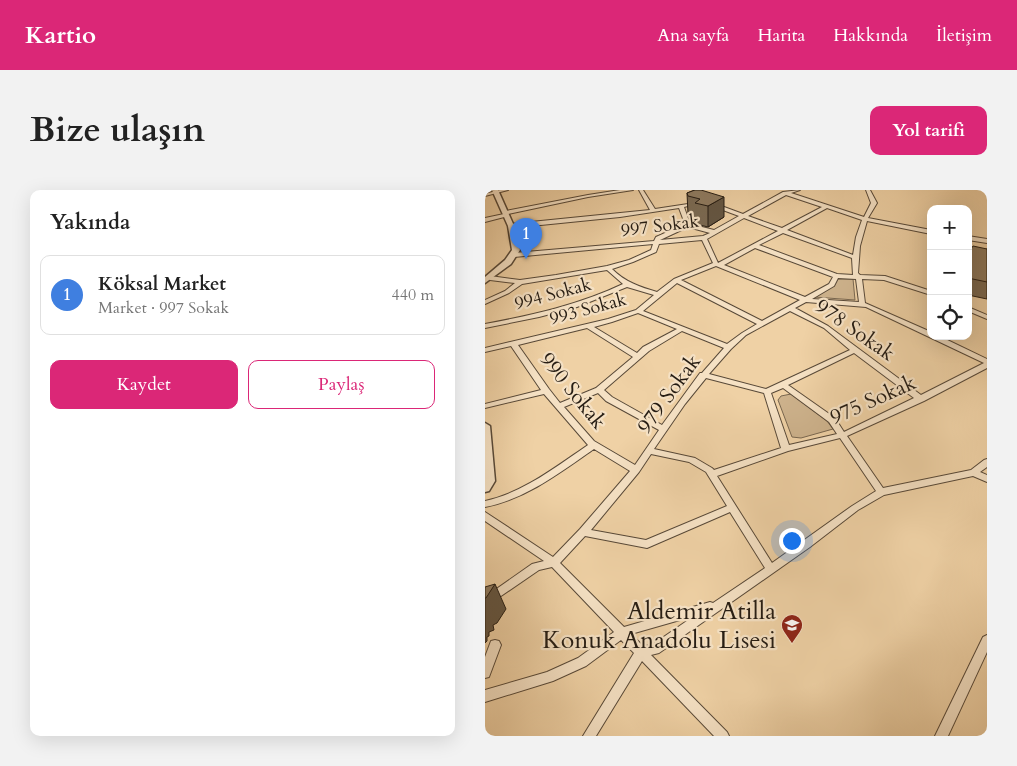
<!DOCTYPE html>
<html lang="tr">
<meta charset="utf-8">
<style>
body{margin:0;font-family:Cardo,serif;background:#f2f2f2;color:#222}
.controls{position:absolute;right:15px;top:15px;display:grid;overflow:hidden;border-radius:10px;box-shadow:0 5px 20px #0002}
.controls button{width:45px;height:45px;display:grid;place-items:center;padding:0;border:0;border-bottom:1px solid #e0e0e0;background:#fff;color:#222;font:25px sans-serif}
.you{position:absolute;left:306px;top:350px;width:18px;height:18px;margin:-12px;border:4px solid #fff;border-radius:50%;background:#1a73e8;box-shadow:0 0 0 8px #1a73e833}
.badge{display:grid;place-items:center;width:32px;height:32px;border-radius:50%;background:#db2777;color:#fff;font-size:16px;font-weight:700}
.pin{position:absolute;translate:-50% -41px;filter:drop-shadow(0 1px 2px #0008)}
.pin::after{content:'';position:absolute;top:26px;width:18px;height:15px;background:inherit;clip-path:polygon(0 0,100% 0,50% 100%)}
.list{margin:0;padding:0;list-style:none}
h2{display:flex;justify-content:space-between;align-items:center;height:65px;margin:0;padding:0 20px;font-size:21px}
h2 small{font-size:16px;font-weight:400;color:#767676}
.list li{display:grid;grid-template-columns:32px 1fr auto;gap:15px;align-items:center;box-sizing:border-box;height:80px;margin:0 10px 10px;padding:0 10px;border:1px solid #e0e0e0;border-radius:10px}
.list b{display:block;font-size:19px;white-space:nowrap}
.list p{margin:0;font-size:16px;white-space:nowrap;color:#767676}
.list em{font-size:16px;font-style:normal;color:#767676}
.actions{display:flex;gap:10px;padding:15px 20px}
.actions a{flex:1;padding:11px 0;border:1px solid #db2777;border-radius:10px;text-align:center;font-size:18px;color:#db2777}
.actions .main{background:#db2777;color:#fff}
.icon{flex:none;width:28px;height:28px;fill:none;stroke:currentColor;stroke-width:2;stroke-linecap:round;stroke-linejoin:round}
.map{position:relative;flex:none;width:502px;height:546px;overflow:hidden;border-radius:10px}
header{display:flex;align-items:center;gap:30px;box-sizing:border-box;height:70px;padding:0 25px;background:#db2777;color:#fff}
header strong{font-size:24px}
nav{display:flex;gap:28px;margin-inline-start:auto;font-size:18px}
.intro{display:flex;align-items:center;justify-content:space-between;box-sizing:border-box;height:120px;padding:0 30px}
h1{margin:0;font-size:35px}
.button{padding:12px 22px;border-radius:10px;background:#db2777;color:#fff;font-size:18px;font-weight:700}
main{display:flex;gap:30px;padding:0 30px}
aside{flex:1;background:#fff;border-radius:10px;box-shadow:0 5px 20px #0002}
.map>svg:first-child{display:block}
.green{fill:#cdb28c;stroke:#796750}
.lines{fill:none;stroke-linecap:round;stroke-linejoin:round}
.minor-casing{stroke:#584938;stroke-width:2}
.tertiary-casing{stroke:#584938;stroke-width:3}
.minor{fill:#f5e1c4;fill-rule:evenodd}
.tertiary{fill:#f5e1c4;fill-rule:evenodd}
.wall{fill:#7a6952;stroke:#251c13}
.shaded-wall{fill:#635542;stroke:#251c13}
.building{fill:#8e7a5f;stroke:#251c13}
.labels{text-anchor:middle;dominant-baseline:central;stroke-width:4.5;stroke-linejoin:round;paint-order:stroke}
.far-street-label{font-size:18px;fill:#251c13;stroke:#f5e1c4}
.street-label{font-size:21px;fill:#251c13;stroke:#f5e1c4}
.near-poi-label{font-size:25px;fill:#251c13;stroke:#f5e1c4;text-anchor:end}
</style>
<header>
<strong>Kartio</strong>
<nav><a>Ana sayfa</a><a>Harita</a><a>Hakkında</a><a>İletişim</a></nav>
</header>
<div class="intro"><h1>Bize ulaşın</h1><a class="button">Yol tarifi</a></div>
<main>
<aside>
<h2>Yakında<small></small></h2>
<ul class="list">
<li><span class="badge" style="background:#3f7fe0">1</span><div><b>Köksal Market</b><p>Market · 997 Sokak</p></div><em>440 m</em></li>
</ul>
<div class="actions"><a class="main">Kaydet</a><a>Paylaş</a></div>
</aside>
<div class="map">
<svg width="502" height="546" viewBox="0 0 502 546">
<rect width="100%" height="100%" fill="#efd1a5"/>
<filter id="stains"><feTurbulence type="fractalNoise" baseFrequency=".004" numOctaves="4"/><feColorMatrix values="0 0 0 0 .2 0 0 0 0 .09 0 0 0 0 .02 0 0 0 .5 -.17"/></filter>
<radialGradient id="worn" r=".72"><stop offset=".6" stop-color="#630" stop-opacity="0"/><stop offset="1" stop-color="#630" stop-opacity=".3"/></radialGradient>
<g class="green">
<polygon points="353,89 368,89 370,110 329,107 348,96"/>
<polygon points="306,204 342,231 348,239 316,248 307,247 293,210 296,206"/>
</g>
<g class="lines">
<g class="minor-casing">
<g id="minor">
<polygon points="15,0 23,0 0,6 0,4"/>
<polygon points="135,0 148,0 103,7 23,24 23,26 0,32 0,28 19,24 19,22 21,21 103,5"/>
<path d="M154 0H158L170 19 203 14V16L199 17 205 34 229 40 254 26 227 16V14H231L258 24 298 2 315 0 306 3 379 27 386 13 381 0H385L392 13 383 28 446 40V44L382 31 375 56 373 83 375 85 400 86 446 101V105L399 90 377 89 380 113 446 142V146H454L502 169V178L439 211 362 246 398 298 486 280 499 270 502 269V277L495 282 502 285V292L488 286 399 305 373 320 325 357 174 463 166 465 242 542 244 546H229L157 471 111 546H98L149 463 136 450 101 476 68 491 0 512V500L62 482 93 468 129 442 67 377 54 380 0 417V407L47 374 59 371 0 331V322L68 367 95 339 145 281 109 259C76 282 41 309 0 317V311C38 303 72 276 103 255L59 204 0 218V214L56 200 26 156 0 162V158L123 129 151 120 169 105 142 97 92 117 54 127 0 138V134C48 125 94 115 138 94L122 80 37 94 24 103 0 114V110L20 101 30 93 5 90 2 88 5 86 35 90 71 85 122 76 144 70 166 60 168 54 29 67 26 65 29 63 169 51 171 47 200 34 194 18 135 27 26 38 23 36 26 34 165 20ZM301 5 337 17 297 38 263 26ZM342 18 377 30 371 47 368 65 302 40ZM259 28 293 41 233 73 222 49ZM203 37 225 43 218 46 175 50ZM298 43 367 68 368 85 352 84 274 55ZM217 50 228 73 189 89 172 102C155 97 140 92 127 79L148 72 171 62 174 54ZM270 58 348 87 344 94 320 107 239 75ZM231 76 315 110 277 131 196 90ZM353 88 371 89 374 112 327 109 349 96ZM192 93 272 134 257 143 242 154 158 121ZM321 112 381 117 499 173 436 205 343 136 310 118ZM305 121 339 138 365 160 281 199 224 184 246 159 261 145ZM153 123 192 139 158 157 152 163 109 137 127 132ZM102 138 148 167 111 198 75 213 64 199 33 155ZM197 141 239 158 217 183H215L177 235 127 207 119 200 164 161ZM369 163 429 208 359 242 350 228 303 195ZM221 188 279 203 296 258 229 280 227 278 210 268 169 259 200 214ZM298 198 344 232 352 244 304 255 286 203ZM113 203 121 211 174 240 150 275 109 251 79 217ZM355 248 391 301 367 316 287 373 232 286 303 261ZM166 264 204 272 221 282 242 316 161 350 106 340 154 282ZM245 322 280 378 228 413 225 412 139 437 75 373 100 346 162 358ZM209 426 167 455 158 456 146 444Z"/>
<polygon points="483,46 502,49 502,53 483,50"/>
<polygon points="483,117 502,125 502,129 483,121"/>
<polygon points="502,445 502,462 463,546 450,546 498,447"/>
<polygon points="10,450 14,451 16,455 4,487 0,488 0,467 6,451"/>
</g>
</g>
<g class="tertiary-casing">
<g id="tertiary">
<polygon points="7,0 13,0 29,36 35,60 26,74 0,93 0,87 20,70 27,60 23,36"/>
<polygon points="0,233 5,236 10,291 4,301 0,302"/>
</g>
</g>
<use href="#minor" class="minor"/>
<use href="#tertiary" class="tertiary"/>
</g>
<g class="wall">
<polygon points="210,0 239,27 223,37 211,34 211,28 204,26 203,24 202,3"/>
<polygon points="502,59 502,109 483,105 483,63"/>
</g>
<g class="shaded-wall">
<polygon points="239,7 239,27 223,37 223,16"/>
<polygon points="10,394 21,419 12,433 8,435 9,440 4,442 4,446 2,447 2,451 0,453 0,408"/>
</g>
<g class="building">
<polygon points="210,0 216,0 239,7 223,16 210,13 215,9 203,6 202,3"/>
<polygon points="488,56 502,59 502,92 483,88 483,63"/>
<polygon points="10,394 1,408 0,408 0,397"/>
</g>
<defs>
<g id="school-pin" transform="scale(1.125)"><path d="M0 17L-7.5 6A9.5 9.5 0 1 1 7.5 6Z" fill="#8f2418" stroke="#f5e1c4"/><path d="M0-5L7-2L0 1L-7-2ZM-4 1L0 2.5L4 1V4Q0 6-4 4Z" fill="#fff"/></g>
</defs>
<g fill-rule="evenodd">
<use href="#school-pin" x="307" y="435"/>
</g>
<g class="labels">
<g class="far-street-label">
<text transform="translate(175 36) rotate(-7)">997 Sokak</text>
<text transform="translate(68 104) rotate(-15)">994 Sokak</text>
<text transform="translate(103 119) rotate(-15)">993 Sokak</text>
</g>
<g class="street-label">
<text transform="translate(370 140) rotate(35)">978 Sokak</text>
<text transform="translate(88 201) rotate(51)">990 Sokak</text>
<text transform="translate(184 204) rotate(-54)">979 Sokak</text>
<text transform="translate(388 210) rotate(-24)">975 Sokak</text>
</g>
<g class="near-poi-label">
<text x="291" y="421">Aldemir Atilla<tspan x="291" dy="29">Konuk Anadolu Lisesi</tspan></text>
</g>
</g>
<rect width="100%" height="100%" filter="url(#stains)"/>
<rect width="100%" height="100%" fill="url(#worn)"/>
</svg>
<div class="controls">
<button>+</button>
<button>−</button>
<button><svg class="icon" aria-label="locate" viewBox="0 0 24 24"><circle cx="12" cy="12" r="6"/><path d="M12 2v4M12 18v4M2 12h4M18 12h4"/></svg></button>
</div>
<div class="you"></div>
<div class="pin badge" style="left:41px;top:69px;background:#3f7fe0">1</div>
</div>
</main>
